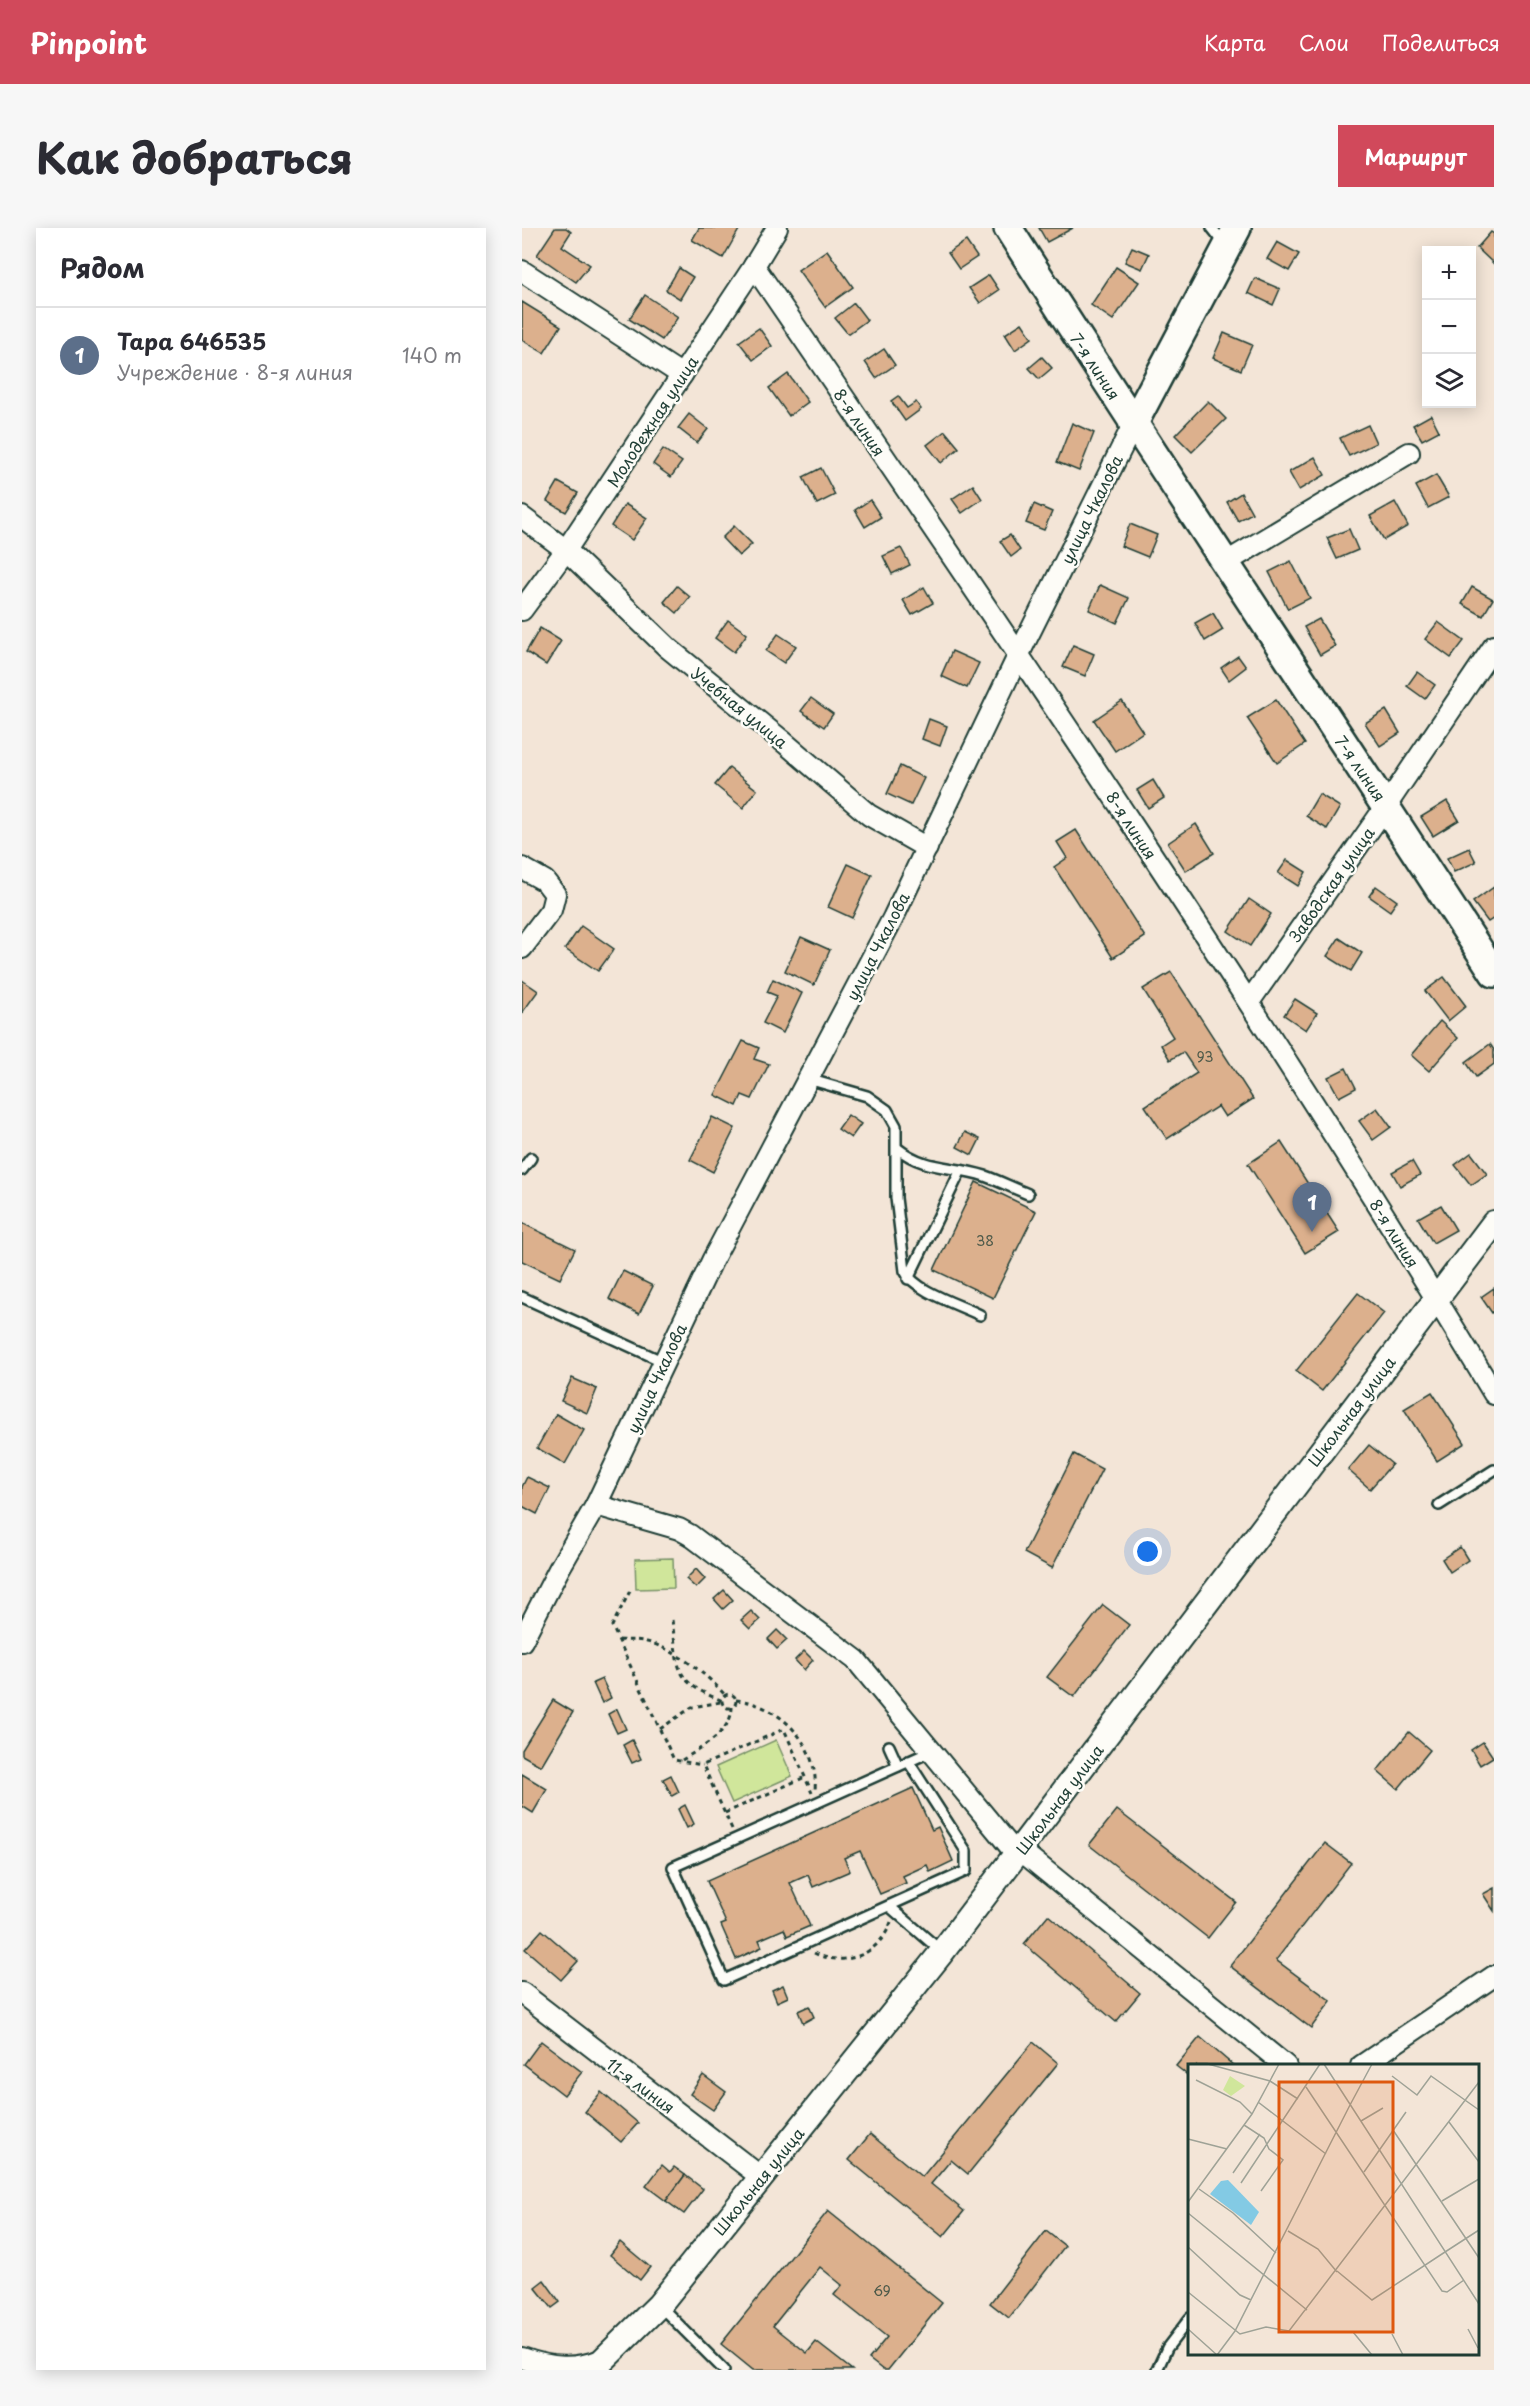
<!DOCTYPE html>
<html lang="ru">
<meta charset="utf-8">
<style>
body{margin:0;font-family:"Playpen Sans",sans-serif;background:#f7f7f7;color:#2b2b33}
.controls{position:absolute;right:18px;top:18px;display:grid;overflow:hidden;border-radius:0px;box-shadow:0 3px 15px #0003}
.controls button{width:54px;height:54px;display:grid;place-items:center;padding:0;border:0;border-bottom:2px solid #e1e1e2;background:#fff;color:#2b2b33;font:30px sans-serif}
.you{position:absolute;left:626px;top:1324px;width:21px;height:21px;margin:-15px;border:4px solid #fff;border-radius:50%;background:#1a73e8;box-shadow:0 0 0 9px #1a73e833}
.badge{display:grid;place-items:center;width:39px;height:39px;border-radius:50%;background:#d1495b;color:#fff;font-size:20px;font-weight:700}
.pin{position:absolute;translate:-50% -50px;filter:drop-shadow(0 2px 3px #0008)}
.pin::after{content:'';position:absolute;top:32px;width:21px;height:18px;background:inherit;clip-path:polygon(0 0,100% 0,50% 100%)}
.list{margin:0;padding:0;list-style:none}
h2{display:flex;justify-content:space-between;align-items:center;height:78px;margin:0;padding:0 24px;font-size:26px}
h2 small{font-size:20px;font-weight:400;color:#7c7c81}
.list li{display:grid;grid-template-columns:39px 1fr auto;gap:18px;align-items:center;box-sizing:border-box;height:96px;padding:0 24px;border-top:2px solid #e1e1e2}
.list b{display:block;font-size:22px;white-space:nowrap}
.list p{margin:0;font-size:20px;white-space:nowrap;color:#7c7c81}
.list em{font-size:20px;font-style:normal;color:#7c7c81}
.icon{flex:none;width:33px;height:33px;fill:none;stroke:currentColor;stroke-width:2;stroke-linecap:round;stroke-linejoin:round}
.map{position:relative;flex:none;width:972px;height:2142px;overflow:hidden;border-radius:0px}
header{display:flex;align-items:center;gap:36px;box-sizing:border-box;height:84px;padding:0 30px;background:#d1495b;color:#fff}
header strong{font-size:28px}
nav{display:flex;gap:33px;margin-inline-start:auto;font-size:21px}
.intro{display:flex;align-items:center;justify-content:space-between;box-sizing:border-box;height:144px;padding:0 36px}
h1{margin:0;font-size:42px}
.button{padding:15px 27px;border-radius:0px;background:#d1495b;color:#fff;font-size:21px;font-weight:700}
main{display:flex;gap:36px;padding:0 36px}
aside{flex:1;background:#fff;border-radius:0px;box-shadow:0 3px 15px #0003}
.map>svg:first-child{display:block}
.green{fill:#d0e69b;stroke:#789268;stroke-width:1.5}
.building{fill:#dcb08d;stroke:#1f3d34;stroke-width:1.5}
.lines{fill:none;stroke-linecap:round;stroke-linejoin:round}
.service-casing{stroke:#1f3d34;stroke-width:14}
.minor-casing{stroke:#1f3d34;stroke-width:24}
.tertiary-casing{stroke:#1f3d34;stroke-width:28}
.secondary-casing{stroke:#1f3d34;stroke-width:32}
.path{stroke:#1f3d34;stroke-width:3;stroke-dasharray:4.5 4.5;stroke-linecap:butt}
.service{stroke:#fdfcf7;stroke-width:9}
.minor{stroke:#fdfcf7;stroke-width:20}
.tertiary{stroke:#fdfcf7;stroke-width:24}
.secondary{stroke:#fdfcf7;stroke-width:27}
.labels{text-anchor:middle;dominant-baseline:central;stroke-width:5;stroke-linejoin:round;paint-order:stroke}
.number-label{font-size:14px;fill:#4e5a4a}
.street-label{font-size:16px;fill:#1f3d34;stroke:#fdfcf7}
.inset-road{fill:none;stroke:#9ea296;stroke-width:1.5}
.view{fill:#de580e;fill-opacity:0.15;stroke:#de580e;stroke-width:3}
.inset-edge{fill:none;stroke:#1f3d34;stroke-width:3}
</style>
<header>
<strong>Pinpoint</strong>
<nav><a>Карта</a><a>Слои</a><a>Поделиться</a></nav>
</header>
<div class="intro"><h1>Как добраться</h1><a class="button">Маршрут</a></div>
<main>
<aside>
<h2>Рядом<small></small></h2>
<ul class="list">
<li><span class="badge" style="background:#5c6f8a">1</span><div><b>Тара 646535</b><p>Учреждение · 8-я линия</p></div><em>140 m</em></li>
</ul>
</aside>
<div class="map">
<svg width="972" height="2142" viewBox="0 0 972 2142">
<rect width="100%" height="100%" fill="#f3e5d7"/>
<filter id="ink" filterUnits="userSpaceOnUse"><feTurbulence type="fractalNoise" baseFrequency=".0167" numOctaves="2"/><feDisplacementMap in="SourceGraphic" scale="12" xChannelSelector="R" yChannelSelector="G"/><feConvolveMatrix kernelMatrix="1 2 1 2 8 2 1 2 1" color-interpolation-filters="sRGB"/></filter>
<g filter="url(#ink)">
<g class="green">
<polygon points="151,1330 152,1360 114,1361 113,1331"/>
<polygon points="254,1512 270,1548 210,1575 194,1539"/>
</g>
<g class="building">
<polygon points="33,0 44,0 49,4 40,18 68,37 54,54 15,27"/>
<polygon points="177,0 218,0 201,30 170,12"/>
<polygon points="517,0 551,0 525,14"/>
<polygon points="969,4 972,6 972,36 955,20"/>
<polygon points="444,13 455,29 437,41 426,25"/>
<polygon points="755,14 777,26 767,43 745,31"/>
<polygon points="610,19 627,26 620,41 603,34"/>
<polygon points="305,22 331,59 303,79 276,42"/>
<polygon points="594,39 617,54 591,92 569,77"/>
<polygon points="157,40 171,49 158,71 144,62"/>
<polygon points="467,47 477,62 458,75 447,60"/>
<polygon points="733,50 758,61 751,77 726,65"/>
<polygon points="123,67 156,89 140,112 107,91"/>
<polygon points="0,74 39,98 22,125 0,112"/>
<polygon points="332,75 345,92 326,106 313,90"/>
<polygon points="500,95 510,110 493,122 483,106"/>
<polygon points="237,100 250,118 231,132 217,114"/>
<polygon points="702,105 730,117 719,142 691,130"/>
<polygon points="362,121 373,137 354,150 343,134"/>
<polygon points="520,129 530,140 517,151 507,140"/>
<polygon points="266,146 286,174 267,188 247,160"/>
<polygon points="376,168 385,180 394,174 399,181 383,193 369,173"/>
<polygon points="686,173 704,191 670,224 653,207"/>
<polygon points="167,186 186,201 175,215 156,200"/>
<polygon points="909,187 917,203 900,212 891,197"/>
<polygon points="550,195 572,205 557,243 535,234"/>
<polygon points="846,197 854,215 827,228 818,210"/>
<polygon points="423,203 437,220 419,235 405,217"/>
<polygon points="141,221 160,234 149,249 131,236"/>
<polygon points="793,229 803,247 777,262 767,244"/>
<polygon points="299,240 313,267 295,276 281,249"/>
<polygon points="914,247 927,269 906,280 894,258"/>
<polygon points="36,254 56,265 44,284 25,273"/>
<polygon points="451,257 460,271 440,285 430,271"/>
<polygon points="719,265 730,285 716,293 705,274"/>
<polygon points="348,272 359,289 343,299 333,282"/>
<polygon points="873,274 886,298 862,312 848,288"/>
<polygon points="103,276 125,290 110,312 89,298"/>
<polygon points="512,276 530,284 522,302 504,295"/>
<polygon points="608,296 635,307 626,329 599,318"/>
<polygon points="212,298 230,316 217,328 200,310"/>
<polygon points="827,301 836,322 815,331 805,310"/>
<polygon points="488,307 498,322 489,329 478,313"/>
<polygon points="379,320 388,337 370,346 361,328"/>
<polygon points="769,333 788,370 766,381 747,344"/>
<polygon points="578,357 607,370 595,395 567,382"/>
<polygon points="155,358 168,369 155,385 142,374"/>
<polygon points="402,359 411,375 390,387 381,372"/>
<polygon points="950,359 971,371 961,388 940,376"/>
<polygon points="691,385 701,402 683,413 673,395"/>
<polygon points="797,391 813,418 798,427 782,399"/>
<polygon points="206,392 225,406 212,424 193,410"/>
<polygon points="916,394 942,413 929,430 903,411"/>
<polygon points="18,400 39,413 24,437 4,424"/>
<polygon points="256,406 274,418 262,435 244,423"/>
<polygon points="551,417 572,426 563,448 541,439"/>
<polygon points="430,423 457,435 445,460 419,448"/>
<polygon points="716,428 724,439 707,452 699,440"/>
<polygon points="895,444 913,457 903,471 885,458"/>
<polygon points="289,470 311,486 302,499 279,483"/>
<polygon points="754,472 783,516 755,535 725,490"/>
<polygon points="600,473 621,504 593,523 572,492"/>
<polygon points="864,482 878,505 858,518 843,495"/>
<polygon points="407,491 425,498 418,518 400,511"/>
<polygon points="378,538 402,550 389,577 365,566"/>
<polygon points="207,540 235,562 221,580 193,557"/>
<polygon points="631,552 642,570 626,580 615,562"/>
<polygon points="797,566 818,579 805,601 784,588"/>
<polygon points="925,573 937,592 911,608 899,589"/>
<polygon points="674,596 692,625 664,643 646,615"/>
<polygon points="554,602 623,709 591,730 532,639 545,630 535,614"/>
<polygon points="947,620 954,634 932,644 925,630"/>
<polygon points="765,632 784,644 776,658 756,645"/>
<polygon points="326,636 350,647 330,690 306,679"/>
<polygon points="854,658 875,673 868,683 847,668"/>
<polygon points="972,659 972,690 966,694 951,674"/>
<polygon points="727,671 749,686 728,718 706,703"/>
<polygon points="59,698 92,721 76,743 43,721"/>
<polygon points="279,709 308,722 292,757 263,743"/>
<polygon points="817,710 840,725 829,743 805,728"/>
<polygon points="649,744 731,871 703,889 696,878 645,911 623,878 675,845 661,824 648,832 639,817 651,809 621,761"/>
<polygon points="922,749 944,778 926,793 903,763"/>
<polygon points="251,751 280,765 261,805 241,795 255,768 245,764"/>
<polygon points="0,752 16,763 0,785"/>
<polygon points="773,771 795,785 784,802 762,787"/>
<polygon points="918,793 936,810 907,843 889,827"/>
<polygon points="221,813 237,820 232,831 247,836 230,871 220,867 215,878 193,867"/>
<polygon points="968,816 972,822 972,836 954,849 944,834"/>
<polygon points="824,840 834,860 817,869 806,849"/>
<polygon points="855,880 869,899 851,912 837,893"/>
<polygon points="326,887 339,896 329,910 316,901"/>
<polygon points="190,889 213,900 191,944 168,932"/>
<polygon points="443,904 458,911 450,927 435,919"/>
<polygon points="759,914 817,1004 783,1025 726,936"/>
<polygon points="949,925 965,946 949,957 933,937"/>
<polygon points="890,933 898,947 878,958 870,944"/>
<polygon points="454,954 514,983 471,1070 412,1042"/>
<polygon points="919,977 934,1002 911,1015 896,990"/>
<polygon points="0,995 53,1021 38,1051 0,1033"/>
<polygon points="101,1043 131,1058 117,1086 87,1071"/>
<polygon points="972,1060 972,1084 970,1085 959,1069"/>
<polygon points="836,1065 862,1085 800,1163 774,1143"/>
<polygon points="50,1150 75,1161 65,1185 39,1173"/>
<polygon points="910,1164 943,1215 915,1233 882,1181"/>
<polygon points="34,1186 62,1202 43,1236 15,1220"/>
<polygon points="847,1217 870,1236 848,1261 826,1242"/>
<polygon points="552,1226 580,1241 530,1340 502,1325"/>
<polygon points="5,1249 28,1260 15,1286 0,1278 0,1259"/>
<polygon points="938,1319 946,1332 928,1344 920,1331"/>
<polygon points="174,1341 183,1351 174,1360 164,1351"/>
<polygon points="202,1362 211,1372 201,1381 192,1371"/>
<polygon points="581,1377 607,1397 552,1469 525,1449"/>
<polygon points="229,1383 238,1392 228,1401 219,1392"/>
<polygon points="255,1402 265,1412 255,1421 246,1411"/>
<polygon points="282,1423 291,1432 282,1442 273,1432"/>
<polygon points="80,1451 89,1470 80,1475 71,1455"/>
<polygon points="31,1472 51,1484 19,1538 0,1527 0,1522"/>
<polygon points="95,1481 104,1501 95,1505 86,1486"/>
<polygon points="887,1504 908,1522 876,1561 855,1543"/>
<polygon points="110,1512 119,1531 110,1535 101,1517"/>
<polygon points="961,1514 971,1529 958,1537 949,1522"/>
<polygon points="0,1546 25,1561 11,1585 0,1578"/>
<polygon points="149,1547 157,1564 150,1568 141,1551"/>
<polygon points="391,1560 410,1602 416,1599 431,1633 408,1644 405,1637 381,1648 384,1655 358,1666 338,1623 322,1630 328,1643 291,1659 286,1647 268,1655 288,1698 265,1708 262,1701 237,1712 240,1719 214,1731 199,1697 204,1695 185,1653"/>
<polygon points="163,1577 172,1596 165,1600 156,1581"/>
<polygon points="595,1582 714,1674 686,1710 567,1617"/>
<polygon points="803,1615 829,1635 754,1732 809,1773 789,1800 708,1738"/>
<polygon points="972,1660 972,1683 961,1666"/>
<polygon points="526,1687 618,1765 594,1794 502,1716"/>
<polygon points="20,1702 56,1733 39,1752 3,1721"/>
<polygon points="261,1757 266,1769 255,1774 250,1762"/>
<polygon points="287,1778 292,1789 281,1795 276,1783"/>
<polygon points="678,1809 712,1838 668,1838 668,1849 654,1838"/>
<polygon points="19,1813 60,1844 42,1867 2,1836"/>
<polygon points="511,1814 536,1835 446,1946 429,1932 409,1956 442,1983 421,2009 327,1932 348,1906 400,1949"/>
<polygon points="181,1847 204,1864 191,1882 168,1866"/>
<polygon points="79,1864 116,1895 99,1914 63,1884"/>
<polygon points="140,1937 148,1944 152,1939 163,1947 144,1973 124,1958"/>
<polygon points="163,1947 181,1961 162,1986 144,1973"/>
<polygon points="306,1983 420,2075 366,2142 361,2142 347,2131 365,2109 312,2067 320,2057 298,2039 251,2098 285,2125 294,2114 330,2142 231,2142 199,2116"/>
<polygon points="524,2003 543,2018 487,2090 468,2075"/>
<polygon points="98,2014 128,2039 118,2052 88,2027"/>
<polygon points="22,2052 38,2074 30,2080 13,2059"/>
</g>
<g class="lines">
<g class="service-casing">
<g id="service">
<polyline points="690,0 702,15"/>
<path d="M286 851 345 868 365 882 374 898V970L383 1043C392 1063 438 1077 458 1087"/>
<path d="M375 920C404 943 430 937 463 948 477 953 491 960 506 966"/>
<polyline points="0,942 9,930"/>
<polyline points="386,1051 438,944"/>
<polyline points="0,1069 142,1134"/>
<polyline points="917,1277 972,1242"/>
<polyline points="367,1518 376,1538"/>
<path d="M386 1533 444 1623V1643L202 1752 151 1639C237 1601 323 1562 410 1523"/>
<polyline points="367,1678 419,1723"/>
<polyline points="139,2079 202,2142"/>
<polyline points="635,2142 645,2120 668,2090"/>
</g>
</g>
<g class="minor-casing">
<g id="minor">
<path d="M232 38C486 409 740 781 972 1166"/>
<polyline points="0,43 160,147"/>
<polyline points="0,289 44,322 146,420 263,515 347,587 405,620"/>
<polyline points="703,335 887,225"/>
<polyline points="0,382 44,322 232,38 255,0"/>
<polyline points="0,640 23,653 33,666 29,682 0,720"/>
<polyline points="727,774 864,578 972,418"/>
<polyline points="74,1277 157,1301 168,1307 334,1432 495,1627"/>
<polyline points="0,1413 37,1341 74,1277 191,1031 371,690 497,426 611,197"/>
<polyline points="498,1622 764,1838"/>
<polyline points="0,1765 239,1949"/>
<polyline points="839,1838 972,1748"/>
<path d="M0 2130C30 2141 53 2142 82 2131"/>
</g>
</g>
<g class="tertiary-casing">
<polyline id="tertiary" points="82,2131 137,2077 420,1724 972,995"/>
</g>
<g class="secondary-casing">
<g id="secondary">
<path d="M486 0C645 250 811 496 972 745"/>
<polyline points="611,197 715,0"/>
</g>
</g>
<g class="path">
<polyline points="108,1363 90,1398 152,1532 181,1537"/>
<path d="M150 1392C157 1442 150 1453 201 1473"/>
<path d="M97 1412C106 1413 116 1411 125 1414 151 1420 186 1447 203 1467"/>
<circle cx="207" cy="1473" r="7"/>
<path d="M214 1472C258 1476 297 1517 293 1562"/>
<polyline points="138,1501 170,1479 199,1474"/>
<path d="M160 1532C179 1520 210 1504 210 1479"/>
<polyline points="203,1585 283,1549"/>
<polyline points="210,1601 181,1537 262,1501 290,1565"/>
<path d="M292 1725C323 1740 357 1727 369 1694"/>
</g>
<use href="#service" class="service"/>
<use href="#minor" class="minor"/>
<use href="#tertiary" class="tertiary"/>
<use href="#secondary" class="secondary"/>
</g>
</g>
<g class="labels">
<g class="number-label">
<text x="683" y="828">93</text>
<text x="463" y="1012">38</text>
<text x="360" y="2062">69</text>
</g>
<g class="street-label">
<text transform="translate(574 138) rotate(57)">7-я линия</text>
<text transform="translate(130 193) rotate(-57)">Молодежная улица</text>
<text transform="translate(338 194) rotate(56)">8-я линия</text>
<text transform="translate(569 281) rotate(-64)">улица Чкалова</text>
<text transform="translate(218 479) rotate(39)">Учебная улица</text>
<text transform="translate(839 540) rotate(56)">7-я линия</text>
<text transform="translate(610 597) rotate(57)">8-я линия</text>
<text transform="translate(809 656) rotate(-55)">Заводская улица</text>
<text transform="translate(355 718) rotate(-63)">улица Чкалова</text>
<text transform="translate(873 1005) rotate(58)">8-я линия</text>
<text transform="translate(134 1150) rotate(-65)">улица Чкалова</text>
<text transform="translate(829 1183) rotate(-53)">Школьная улица</text>
<text transform="translate(537 1571) rotate(-53)">Школьная улица</text>
<text transform="translate(119 1857) rotate(37)">11-я линия</text>
<text transform="translate(236 1953) rotate(-51)">Школьная улица</text>
</g>
</g>
<g transform="translate(666 1836)">
<rect width="291" height="291" fill="#f3e5d7"/>
<path d="M42 12 57 22 43 32 35 26Z" fill="#d0e69b"/>
<path d="M40 116 71 148 63 161 22 130 33 117Z" fill="#83cae4"/>
<path class="inset-road" d="M20 0 82 17 110 35M136 0 291 240M204 12 229 31 243 12 291 46M8 16 52 38 64 50M118 23 254 227 259 228 276 216M70 38 138 90M162 41 184 0M173 57 195 44M261 58 291 98M56 61 76 74 81 85 95 96 73 127M205 66 291 194M0 75 39 85M176 108 218 48M45 109 72 70M53 119 132 0M11 125 45 149 88 189M254 137 291 115M0 138 64 50 91 0M0 149 119 246M100 167 130 185 149 208M0 183 52 231 63 236M257 188 291 166M149 207 184 236 257 188M0 228 52 270 78 263 101 267 291 18M0 265 29 291M280 265 290 284M165 268 184 291M204 270 215 291M29 291 47 267 162 41"/>
<path class="view" d="M91 18H205V268H91Z"/>
<rect width="291" height="291" class="inset-edge"/>
</g>
</svg>
<div class="controls">
<button>+</button>
<button>−</button>
<button><svg class="icon" aria-label="layers" viewBox="0 0 24 24"><path d="M12 4l9 5-9 5-9-5zM3 14l9 5 9-5"/></svg></button>
</div>
<div class="you"></div>
<div class="pin badge" style="left:790px;top:1004px;background:#5c6f8a">1</div>
</div>
</main>
